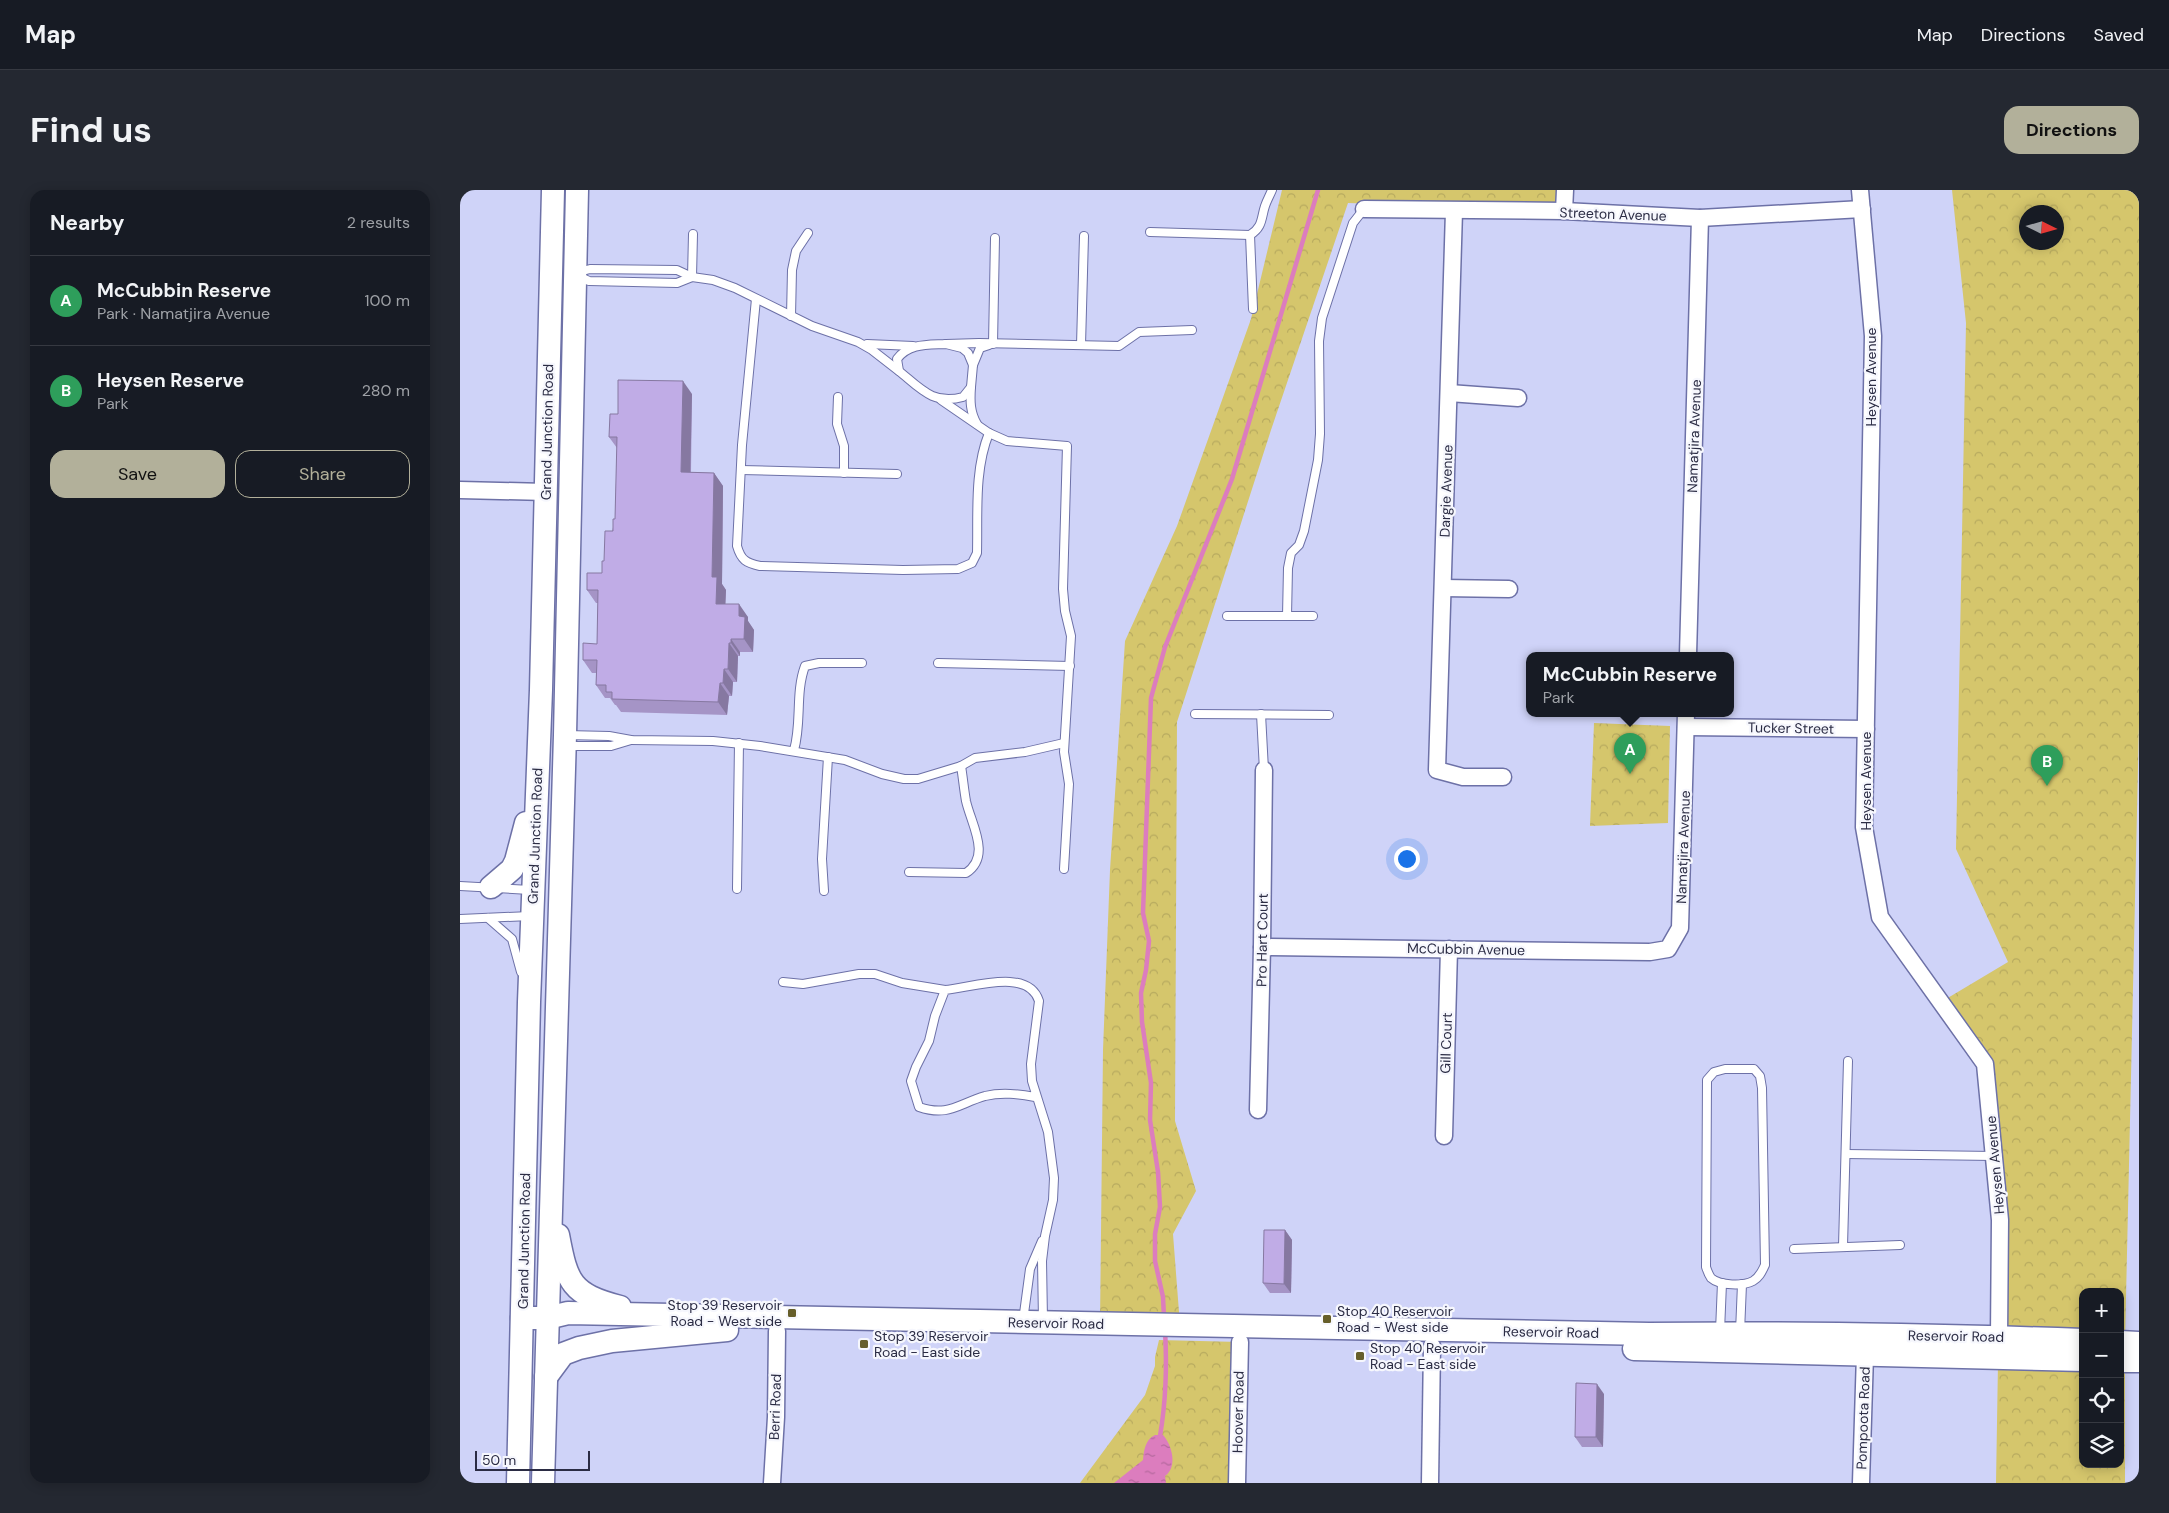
<!DOCTYPE html>
<meta charset="utf-8">
<style>
body{margin:0;font-family:"DM Sans",sans-serif;background:#242831;color:#f1f3f6}
.controls{position:absolute;right:15px;bottom:15px;display:grid;overflow:hidden;border-radius:10px;box-shadow:0 2px 12px #0003}
.controls button{width:45px;height:45px;display:grid;place-items:center;padding:0;border:0;border-bottom:1px solid #363941;background:#171b24;color:#f1f3f6;font:25px sans-serif}
.compass{position:absolute;left:1559px;top:15px;width:45px;height:45px;border-radius:50%;background:#171b24;box-shadow:0 2px 12px #0003;rotate:95deg}
.scale{position:absolute;left:15px;bottom:12px;width:115px;box-sizing:border-box;padding-left:5px;border:2px solid #2b2c44;border-top:0;font-size:14px;line-height:18px;white-space:nowrap;color:#2b2c44;-webkit-text-stroke:4px #f6f7fd;paint-order:stroke}
.you{position:absolute;left:946px;top:668px;width:18px;height:18px;margin:-12px;border:4px solid #fff;border-radius:50%;background:#1a73e8;box-shadow:0 0 0 8px #1a73e833}
.badge{display:grid;place-items:center;width:32px;height:32px;border-radius:50%;background:#b2b09a;color:#fff;font-size:16px;font-weight:700}
.pin{position:absolute;translate:-50% -41px;filter:drop-shadow(0 1px 2px #0008)}
.pin::after{content:'';position:absolute;top:26px;width:18px;height:15px;background:inherit;clip-path:polygon(0 0,100% 0,50% 100%)}
.popup{position:absolute;left:1066px;top:462px;width:208px;height:65px;box-sizing:border-box;display:grid;place-content:center;border-radius:10px;background:#171b24;filter:drop-shadow(0 1px 4px #0005);font-size:16px;white-space:nowrap;color:#9ea1a6}
.popup b{font-size:19px;color:#f1f3f6}
.popup::after{content:'';position:absolute;left:50%;top:100%;margin-left:-10px;border:10px solid transparent;border-top-color:#171b24}
.list{margin:0;padding:0;list-style:none}
h2{display:flex;justify-content:space-between;align-items:center;height:65px;margin:0;padding:0 20px;font-size:21px}
h2 small{font-size:16px;font-weight:400;color:#9ea1a6}
.list li{display:grid;grid-template-columns:32px 1fr auto;gap:15px;align-items:center;box-sizing:border-box;height:90px;padding:0 20px;border-top:1px solid #363941}
.list b{display:block;font-size:19px;white-space:nowrap}
.list p{margin:0;font-size:16px;white-space:nowrap;color:#9ea1a6}
.list em{font-size:16px;font-style:normal;color:#9ea1a6}
.actions{display:flex;gap:10px;padding:15px 20px}
.actions a{flex:1;padding:11px 0;border:1px solid #b2b09a;border-radius:15px;text-align:center;font-size:18px;color:#b2b09a}
.actions .main{background:#b2b09a;color:#111}
.icon{flex:none;width:28px;height:28px;fill:none;stroke:currentColor;stroke-width:2;stroke-linecap:round;stroke-linejoin:round}
.map{position:relative;flex:none;width:1679px;height:1293px;overflow:hidden;border-radius:15px}
header{display:flex;align-items:center;gap:30px;box-sizing:border-box;height:70px;padding:0 25px;background:#171b24;border-bottom:1px solid #363941}
header strong{font-size:24px}
nav{display:flex;gap:28px;margin-inline-start:auto;font-size:18px}
.intro{display:flex;align-items:center;justify-content:space-between;box-sizing:border-box;height:120px;padding:0 30px}
h1{margin:0;font-size:35px}
.button{padding:12px 22px;border-radius:15px;background:#b2b09a;color:#111;font-size:18px;font-weight:700}
main{display:flex;gap:30px;padding:0 30px}
aside{flex:1;background:#171b24;border-radius:15px;box-shadow:0 2px 12px #0003}
.map>svg:first-child{display:block}
.park{fill:url(#park-crowns);fill-rule:evenodd}
.water{fill:url(#water-ripples)}
.lines{fill:none;stroke-linecap:round;stroke-linejoin:round}
.stream{stroke:#dc7dbe;stroke-width:4.5}
.service-casing{stroke:#6d71a7;stroke-width:10}
.minor-casing{stroke:#6d71a7;stroke-width:19}
.secondary-casing{stroke:#6d71a7;stroke-width:25}
.service{stroke:#fff;stroke-width:8}
.minor{stroke:#fff;stroke-width:16}
.secondary{stroke:#fff;stroke-width:22}
.wall{fill:#a594c6}
.shaded-wall{fill:#8678a1}
.building{fill:#c0ace6;stroke:#8678a1}
.poi-dot{fill:#665e2a;stroke:#f6f7fd;stroke-width:2}
.labels{text-anchor:middle;dominant-baseline:central;stroke-width:4.5;stroke-linejoin:round;paint-order:stroke}
.street-label{font-size:14px;fill:#2b2c44;stroke:#f6f7fd}
.poi-label{font-size:14px;fill:#2b2c44;stroke:#f6f7fd;text-anchor:start}
</style>
<header>
<strong>Map</strong>
<nav><a>Map</a><a>Directions</a><a>Saved</a></nav>
</header>
<div class="intro"><h1>Find us</h1><a class="button">Directions</a></div>
<main>
<aside>
<h2>Nearby<small>2 results</small></h2>
<ul class="list">
<li><span class="badge" style="background:#2e9e5b">A</span><div><b>McCubbin Reserve</b><p>Park · Namatjira Avenue</p></div><em>100 m</em></li>
<li><span class="badge" style="background:#2e9e5b">B</span><div><b>Heysen Reserve</b><p>Park</p></div><em>280 m</em></li>
</ul>
<div class="actions"><a class="main">Save</a><a>Share</a></div>
</aside>
<div class="map">
<svg width="1679" height="1293" viewBox="0 0 1679 1293">
<defs>
<pattern id="park-crowns" width="20" height="18" patternUnits="userSpaceOnUse" patternTransform="scale(1.25)"><rect width="20" height="18" fill="#d5c66c"/><path d="M2 6a3 3 0 1 1 6 0M12 15a3 3 0 1 1 6 0" fill="none" stroke="#b7aa5f"/></pattern>
<pattern id="water-ripples" width="26" height="14" patternUnits="userSpaceOnUse" patternTransform="scale(1.25)"><rect width="26" height="14" fill="#dc7dbe"/><path d="M2 4q2-2 4 0t4 0M15 11q2-2 4 0t4 0" fill="none" stroke="#b3679c"/></pattern>
</defs>
<rect width="100%" height="100%" fill="#cfd3f8"/>
<g class="park">
<polygon points="822,0 1105,0 1104,21 888,13 811,240 717,532 715,931 736,1001 713,1044 720,1135 640,1134 643,860 650,680 665,451 717,336 791,129"/>
<path d="M1492 0H1679V533L1665 1152H1660V1102H1623V1151L1539 1147 1525 874 1481 812 1548 772 1496 659 1506 133ZM1566 22H1596V52H1566Z"/>
<polygon points="1134,533 1210,536 1208,633 1130,636"/>
<polygon points="699,1150 780,1152 777,1293 620,1293 685,1205 695,1176 695,1167"/>
<polygon points="1538,1172 1623,1175 1623,1274 1660,1274 1660,1176 1665,1177 1665,1293 1536,1293"/>
</g>
<path class="water" d="M695 1245H703C712 1255 718 1277 705 1286L706 1293H654L683 1270C684 1260 685 1250 695 1245Z"/>
<g class="lines">
<g class="stream">
<polyline points="704,1127 703,1107 695,1071 695,1044 700,1017 698,982 690,930 691,893 682,832 681,803 686,780 689,751 683,723 691,508 705,457 772,289 858,0"/>
<path d="M700 1246C706 1211 707 1175 705 1140"/>
</g>
<g class="service-casing">
<g id="service">
<polyline points="690,42 790,45"/>
<polyline points="119,82 130,79 217,80 232,87 253,90 275,98 352,136 398,152 412,160 439,181"/>
<polyline points="118,86 129,91 217,93 232,87"/>
<polyline points="232,87 233,44"/>
<path d="M296 109 282 255 277 356C281 370 286 373 300 376L443 380 498 379 512 373 517 363C518 324 514 280 529 243"/>
<path d="M793 119 790 45C803 37 801 28 805 16 807 10 810 5 812 0"/>
<polyline points="331,126 332,80 336,61 348,43"/>
<polyline points="407,154 453,156"/>
<polyline points="486,154 519,153 659,156 679,142 732,140"/>
<path d="M486 154 502 158 508 163 513 175 511 197 503 207C473 215 461 199 439 181L437 169C449 153 468 155 486 154Z"/>
<polyline points="533,154 535,48"/>
<polyline points="621,155 624,46"/>
<polyline points="513,175 520,158 529,155"/>
<path d="M511 197C510 211 510 222 517 234"/>
<polyline points="378,207 377,234 384,256 384,283"/>
<polyline points="481,210 529,243 547,251 607,256 603,399 605,421 611,446 604,562 609,594 604,679"/>
<polyline points="281,280 437,284"/>
<polyline points="767,426 853,426"/>
<polyline points="827,426 828,378 831,363 839,355 844,341 858,270 860,244 859,151 862,128 893,33 904,19"/>
<polyline points="478,473 610,476"/>
<polyline points="735,524 869,525"/>
<polyline points="801,524 804,580"/>
<polyline points="106,545 149,546 171,550 253,551 300,556 385,570 422,584 444,589 458,589 501,576 515,568 565,562 604,553"/>
<polyline points="106,556 151,556 171,550"/>
<path d="M334 560C342 533 335 503 345 476L359 473H402"/>
<path d="M449 682 506 683C532 666 511 634 506 611 504 600 503 588 501 576"/>
<polyline points="0,696 70,700"/>
<polyline points="277,699 279,553"/>
<polyline points="364,701 362,669 368,567"/>
<polyline points="28,728 52,749 61,782"/>
<polyline points="0,729 70,726"/>
<polyline points="323,792 343,794 399,784 415,784 442,793 485,800"/>
<path d="M1265 879H1294L1300 886 1302 898 1305 1075C1302 1081 1300 1087 1293 1091 1284 1096 1260 1096 1251 1088 1249 1085 1247 1080 1246 1077L1247 890 1254 882Z"/>
<path d="M575 907C558 904 542 902 525 906 498 914 488 927 459 917L451 891 456 877 469 851 475 826 485 800C511 798 568 777 579 811L571 874 572 891 588 942 594 988 593 1010 585 1046 582 1071 583 1130"/>
<polyline points="1386,964 1534,966"/>
<polyline points="1383,1056 1388,871"/>
<polyline points="1334,1059 1440,1055"/>
<polyline points="563,1131 570,1079 582,1051"/>
<polyline points="1260,1141 1262,1093"/>
<polyline points="1280,1142 1282,1094"/>
</g>
</g>
<g class="minor-casing">
<g id="minor">
<polyline points="1400,0 1413,146 1404,637 1420,727 1525,874 1540,1030 1539,1147"/>
<polyline points="904,19 1104,21 1240,28 1402,19"/>
<polyline points="994,21 977,580 1003,587 1043,587"/>
<polyline points="1104,21 1105,0"/>
<polyline points="989,203 1058,208"/>
<polyline points="0,300 86,302"/>
<polyline points="983,398 1049,399"/>
<polyline points="1228,465 1240,28"/>
<polyline points="1226,537 1406,539"/>
<polyline points="802,757 1190,762 1208,759 1220,738 1226,523"/>
<polyline points="798,920 802,757 804,580"/>
<polyline points="984,946 989,759"/>
<polyline points="312,1293 316,1227 317,1141"/>
<polyline points="777,1293 780,1152"/>
<polyline points="970,1293 972,1156"/>
<polyline points="1401,1293 1405,1164"/>
</g>
</g>
<g class="secondary-casing">
<g id="secondary">
<polyline points="31,697 52,679 56,671 66,633"/>
<path d="M98 1045C107 1093 111 1104 160 1117"/>
<path d="M62 1128H87L108 1123 1189 1144C1333 1142 1478 1145 1623 1150"/>
<polyline points="1660,1152 1679,1153"/>
<polyline points="1174,1159 1623,1170"/>
<polyline points="1660,1171 1679,1171"/>
<polyline points="86,1187 103,1164 119,1158 152,1151 267,1140"/>
<polyline points="58,1293 69,812 81,500 93,0"/>
<polyline points="83,1293 105,545 117,0"/>
</g>
</g>
<use href="#service" class="service"/>
<use href="#minor" class="minor"/>
<use href="#secondary" class="secondary"/>
</g>
<g class="wall">
<polygon points="232,204 231,282 254,283 263,296 262,394 266,400 265,414 288,427 288,431 294,440 293,462 280,462 280,466 278,466 277,492 273,492 272,506 269,506 267,525 161,522 156,515 155,515 150,508 145,508 136,495 136,483 132,483 123,470 137,454 138,413 136,413 127,400 142,383 155,329 157,258 149,247 158,224"/>
<polygon points="825,1040 832,1050 831,1103 810,1103 803,1093"/>
<polygon points="1144,1204 1143,1257 1122,1257 1115,1247"/>
</g>
<g class="shaded-wall">
<polygon points="223,191 232,204 230,295 221,282"/>
<polygon points="254,283 263,296 262,394 266,400 265,427 256,414 252,387"/>
<polygon points="279,414 288,427 288,431 294,440 293,462 284,449 279,426"/>
<polygon points="271,449 280,462 280,466 271,453"/>
<polygon points="269,453 278,466 277,492 268,479"/>
<polygon points="264,479 273,492 272,506 263,493"/>
<polygon points="260,493 269,506 267,525 258,512"/>
<polygon points="825,1040 832,1050 831,1103 824,1094"/>
<polygon points="1137,1194 1144,1204 1143,1257 1136,1247"/>
</g>
<g class="building">
<polygon points="158,190 223,191 221,282 254,283 252,387 257,387 256,414 279,414 279,426 285,427 284,449 271,449 271,453 269,453 268,479 264,479 263,493 260,493 258,512 152,509 152,502 146,502 146,495 136,495 137,470 123,470 123,453 137,454 138,400 127,400 127,383 142,383 142,371 144,371 145,341 153,341 153,329 155,329 157,247 149,247 150,224 158,224"/>
<polygon points="804,1040 825,1040 824,1094 803,1093"/>
<polygon points="1116,1193 1137,1194 1136,1247 1115,1247"/>
</g>
<g class="poi-dot">
<rect x="327" y="1118" width="10" height="10" rx="2.5"/>
<rect x="862" y="1124" width="10" height="10" rx="2.5"/>
<rect x="399" y="1149" width="10" height="10" rx="2.5"/>
<rect x="895" y="1161" width="10" height="10" rx="2.5"/>
</g>
<g class="labels">
<g class="street-label">
<text transform="translate(1153 24) rotate(2)">Streeton Avenue</text>
<text transform="translate(1411 187) rotate(-90)">Heysen Avenue</text>
<text transform="translate(87 242) rotate(-89)">Grand Junction Road</text>
<text transform="translate(1234 246) rotate(-88)">Namatjira Avenue</text>
<text transform="translate(986 301) rotate(-88)">Dargie Avenue</text>
<text transform="translate(1331 538) rotate(1)">Tucker Street</text>
<text transform="translate(1406 591) rotate(-90)">Heysen Avenue</text>
<text transform="translate(75 646) rotate(-88)">Grand Junction Road</text>
<text transform="translate(1223 657) rotate(-88)">Namatjira Avenue</text>
<text transform="translate(802 750) rotate(-89)">Pro Hart Court</text>
<text transform="translate(1006 759) rotate(1)">McCubbin Avenue</text>
<text transform="translate(986 853) rotate(-88)">Gill Court</text>
<text transform="translate(1535 975) rotate(-95)">Heysen Avenue</text>
<text transform="translate(64 1051) rotate(-89)">Grand Junction Road</text>
<text transform="translate(596 1133) rotate(1)">Reservoir Road</text>
<text transform="translate(1091 1142) rotate(1)">Reservoir Road</text>
<text transform="translate(1496 1146) rotate(1)">Reservoir Road</text>
<text transform="translate(315 1217) rotate(-88)">Berri Road</text>
<text transform="translate(778 1222) rotate(-89)">Hoover Road</text>
<text transform="translate(1403 1228) rotate(-88)">Pompoota Road</text>
</g>
<g class="poi-label">
<text x="322" y="1115" text-anchor="end">Stop 39 Reservoir<tspan x="322" dy="16">Road - West side</tspan></text>
<text x="877" y="1121">Stop 40 Reservoir<tspan x="877" dy="16">Road - West side</tspan></text>
<text x="414" y="1146">Stop 39 Reservoir<tspan x="414" dy="16">Road - East side</tspan></text>
<text x="910" y="1158">Stop 40 Reservoir<tspan x="910" dy="16">Road - East side</tspan></text>
</g>
</g>
</svg>
<div class="controls">
<button>+</button>
<button>−</button>
<button><svg class="icon" aria-label="locate" viewBox="0 0 24 24"><circle cx="12" cy="12" r="6"/><path d="M12 2v4M12 18v4M2 12h4M18 12h4"/></svg></button>
<button><svg class="icon" aria-label="layers" viewBox="0 0 24 24"><path d="M12 4l9 5-9 5-9-5zM3 14l9 5 9-5"/></svg></button>
</div>
<svg class="compass" viewBox="-18 -18 36 36"><path d="M0-13l5 13h-10z" fill="#e53935"/><path d="M0 13l5-13h-10z" fill="#9ea1a6"/></svg>
<div class="scale">50 m</div>
<div class="you"></div>
<div class="pin badge" style="left:1170px;top:584px;background:#2e9e5b">A</div>
<div class="popup"><b>McCubbin Reserve</b>Park</div>
<div class="pin badge" style="left:1587px;top:596px;background:#2e9e5b">B</div>
</div>
</main>
